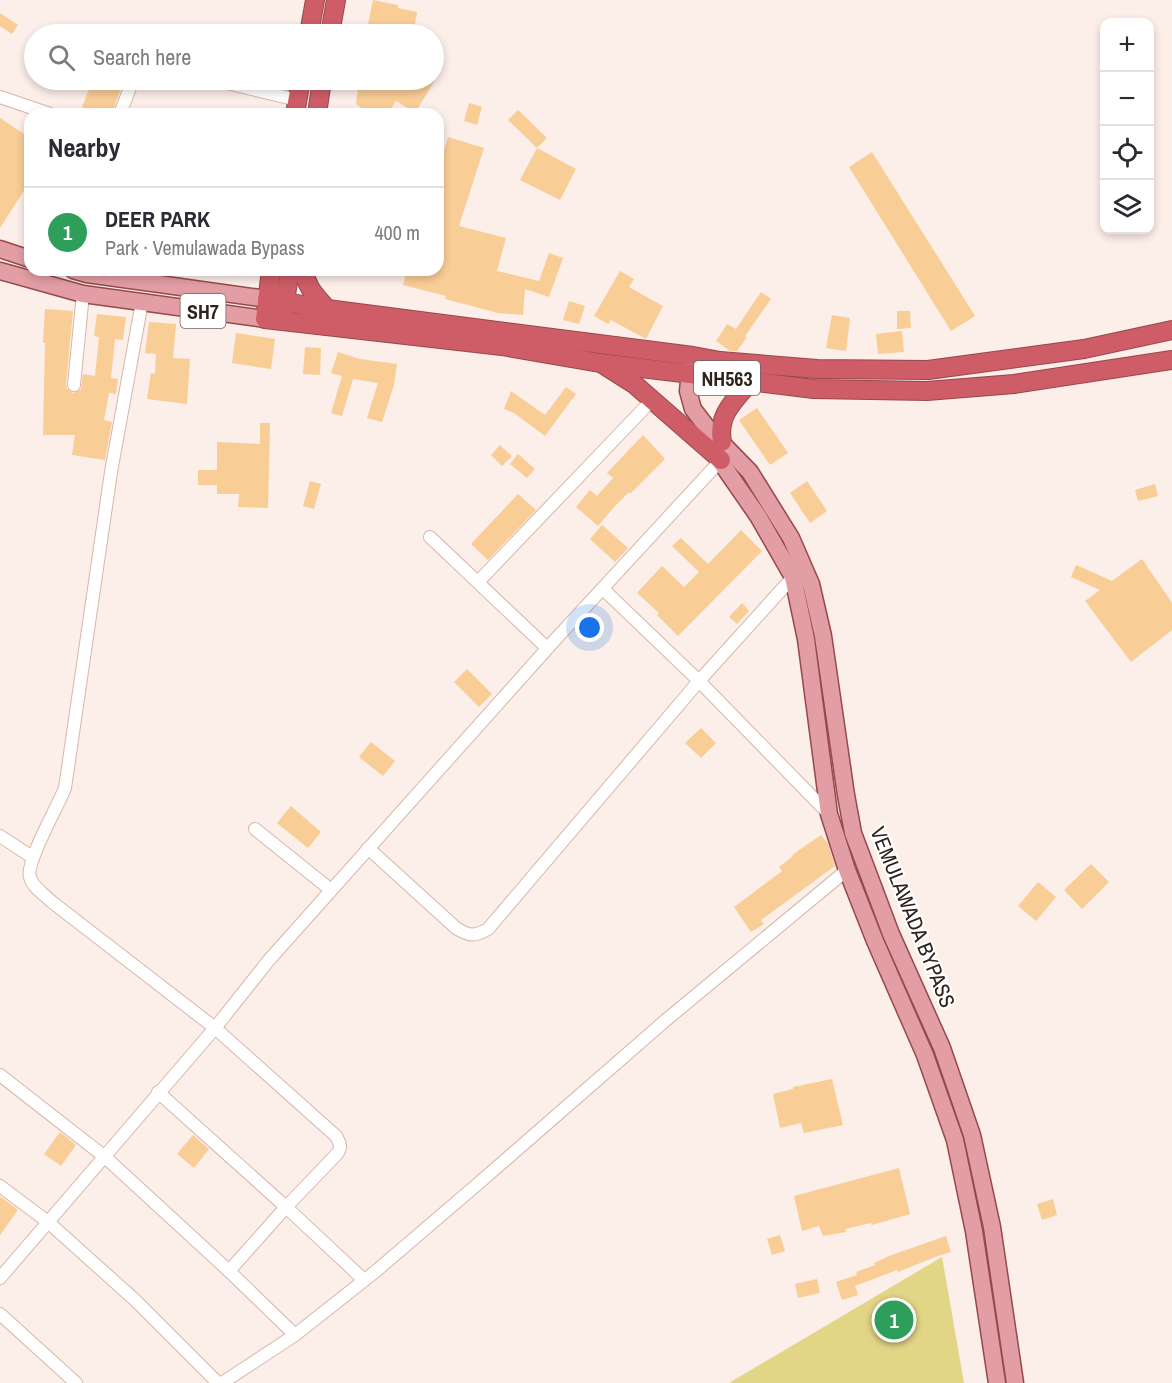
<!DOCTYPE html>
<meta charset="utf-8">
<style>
body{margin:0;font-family:"Archivo Narrow",sans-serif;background:#f7f7f7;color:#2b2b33}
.controls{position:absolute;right:18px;top:18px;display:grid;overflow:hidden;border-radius:12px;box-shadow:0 3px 9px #0003}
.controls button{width:54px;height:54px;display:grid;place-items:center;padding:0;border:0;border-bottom:2px solid #e1e1e2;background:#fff;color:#2b2b33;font:30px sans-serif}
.you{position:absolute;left:590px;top:628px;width:21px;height:21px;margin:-15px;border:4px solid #fff;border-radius:50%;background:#1a73e8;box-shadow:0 0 0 9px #1a73e833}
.badge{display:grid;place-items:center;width:39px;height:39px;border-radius:50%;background:#db2777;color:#fff;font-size:20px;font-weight:700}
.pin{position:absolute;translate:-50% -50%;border:3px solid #fff;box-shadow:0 2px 6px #0006}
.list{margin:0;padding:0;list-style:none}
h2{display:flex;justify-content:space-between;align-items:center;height:78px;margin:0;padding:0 24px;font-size:26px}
h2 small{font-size:20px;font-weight:400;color:#7c7c81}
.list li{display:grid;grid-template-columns:39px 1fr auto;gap:18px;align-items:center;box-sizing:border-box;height:90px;padding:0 24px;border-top:2px solid #e1e1e2}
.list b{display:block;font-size:22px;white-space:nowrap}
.list p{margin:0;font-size:20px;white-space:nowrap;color:#7c7c81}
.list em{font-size:20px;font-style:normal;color:#7c7c81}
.icon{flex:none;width:33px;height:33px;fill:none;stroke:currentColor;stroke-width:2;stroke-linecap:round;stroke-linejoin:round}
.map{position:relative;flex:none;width:1172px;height:1383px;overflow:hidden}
.search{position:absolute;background:#fff;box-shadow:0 3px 9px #0003;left:24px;top:24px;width:420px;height:66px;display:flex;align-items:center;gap:15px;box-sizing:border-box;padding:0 21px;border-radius:33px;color:#7c7c81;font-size:22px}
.panel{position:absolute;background:#fff;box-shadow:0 3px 9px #0003;left:24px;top:108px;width:420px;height:168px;border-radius:18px}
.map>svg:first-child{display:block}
.green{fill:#e2d586}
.building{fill:#f9cd96}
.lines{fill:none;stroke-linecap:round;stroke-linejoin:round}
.minor-casing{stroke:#d7b7a9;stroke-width:14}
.major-casing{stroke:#96484d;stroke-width:19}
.highway-casing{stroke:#96484d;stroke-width:20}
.minor{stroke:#fff;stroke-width:12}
.major{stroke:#e29ea4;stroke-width:16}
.highway{stroke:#ce5d68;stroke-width:18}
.labels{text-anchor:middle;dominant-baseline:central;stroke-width:4.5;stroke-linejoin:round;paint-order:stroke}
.shield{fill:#fff;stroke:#6d6460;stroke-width:1.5}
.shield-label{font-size:20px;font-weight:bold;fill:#2e221c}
.street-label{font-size:21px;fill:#2e221c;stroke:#fff}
</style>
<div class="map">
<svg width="1172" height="1383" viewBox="0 0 1172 1383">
<rect width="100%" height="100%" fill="#fceee8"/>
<polygon class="green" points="942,1257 964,1383 729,1383"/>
<g class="building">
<polygon points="373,0 398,5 398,8 417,12 414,30 394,26 394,29 368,24"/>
<polygon points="0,13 18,25 12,34 0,26"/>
<polygon points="93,80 100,80 121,88 112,114 99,114 82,107"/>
<polygon points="359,80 373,87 378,80 385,80 391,84 393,80 435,80 415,113 396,101 387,114 370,114 356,104"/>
<polygon points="469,103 482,107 477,125 464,121"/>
<polygon points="518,110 547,138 537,148 508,120"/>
<polygon points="0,118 30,138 30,181 0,228"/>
<polygon points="448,137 484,148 459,226 506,238 497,271 539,281 549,253 563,258 549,297 525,289 523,315 498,313 445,299 446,296 403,285 407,270 438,270 438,169"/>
<polygon points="537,148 576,169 560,200 520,180"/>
<polygon points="872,152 975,316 951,331 849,167"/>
<polygon points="620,271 634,279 629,287 663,306 646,339 611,320 608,324 594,316"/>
<polygon points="761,292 771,299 745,336 747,337 737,351 730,351 716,341 727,324 736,329"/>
<polygon points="569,301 585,306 579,324 563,320"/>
<polygon points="45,309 73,311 66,384 67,389 73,393 81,389 83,374 95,376 99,337 94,336 97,314 126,317 123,340 115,339 111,378 118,379 116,394 109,393 104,420 112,422 105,460 72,455 75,435 43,435 45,343 43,343"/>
<polygon points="897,311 910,311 911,328 897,329"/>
<polygon points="832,315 850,318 846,351 826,348"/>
<polygon points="149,322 176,324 173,358 190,359 187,404 147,399 151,373 155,374 156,354 145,353"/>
<polygon points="902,331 904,352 878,354 876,334"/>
<polygon points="236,333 275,339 271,369 232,363"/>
<polygon points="305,347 321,348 320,375 303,374"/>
<polygon points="338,352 360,359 397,364 394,385 382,422 367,418 378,383 353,379 342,416 331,413 342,376 331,373"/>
<polygon points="566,387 576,394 545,436 514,413 504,409 511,391 545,415"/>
<polygon points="757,408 788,453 770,465 739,420"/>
<polygon points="260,423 270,423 268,508 238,507 239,494 217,494 217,485 198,485 198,470 217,470 217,442 260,444"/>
<polygon points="643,435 665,459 630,494 629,492 615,506 598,526 576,507 590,490 597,496 613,478 607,473"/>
<polygon points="500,445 512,456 502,466 491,455"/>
<polygon points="518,454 535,469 527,478 510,464"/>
<polygon points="310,481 321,484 314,509 303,506"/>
<polygon points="807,481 827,511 810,523 790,493"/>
<polygon points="1155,484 1158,496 1138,501 1135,490"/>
<polygon points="518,494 536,510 488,560 471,544"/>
<polygon points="602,525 628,548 615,562 590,539"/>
<polygon points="741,530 762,551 678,636 657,615 659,613 637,593 662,566 684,587 699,572 672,546 681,538 708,564"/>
<polygon points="1142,559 1172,603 1172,630 1131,662 1085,601 1100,590 1071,577 1076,565 1112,581"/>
<polygon points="742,603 749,611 737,624 729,617"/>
<polygon points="467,669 492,694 479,707 454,682"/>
<polygon points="701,728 716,743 701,758 685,743"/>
<polygon points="371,742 395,761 383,776 359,757"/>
<polygon points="291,806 321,832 308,848 277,823"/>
<polygon points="821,835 828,844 835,866 761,920 764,924 751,932 734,907 782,871 779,867 793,856 792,855"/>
<polygon points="1091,864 1109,882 1082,909 1064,890"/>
<polygon points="1038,882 1056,897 1036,921 1018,906"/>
<polygon points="832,1079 843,1125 804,1133 801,1123 780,1128 773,1094 793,1089 793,1087"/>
<polygon points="60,1132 76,1145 61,1166 44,1154"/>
<polygon points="193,1135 209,1149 194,1168 177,1154"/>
<polygon points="899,1168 910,1214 872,1225 871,1223 845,1229 846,1232 823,1236 819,1226 802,1231 794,1196"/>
<polygon points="1,1197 18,1210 0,1235 0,1198"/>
<polygon points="1053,1199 1057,1215 1042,1220 1037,1204"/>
<polygon points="780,1235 785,1251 772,1255 767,1239"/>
<polygon points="946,1236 951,1252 935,1257 898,1272 897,1270 855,1286 858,1295 842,1300 836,1282 857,1275 856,1272 875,1265 874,1263 889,1256"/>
<polygon points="817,1279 820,1293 798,1298 795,1284"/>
</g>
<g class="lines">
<g class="minor-casing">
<g id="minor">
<polyline points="215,80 297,100"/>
<polyline points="0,97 50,114"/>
<polyline points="120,114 133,80"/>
<path d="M142 302 111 472 65 788C58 806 25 863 30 877 32 887 45 895 52 902L215 1028 336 1136C340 1143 342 1147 337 1154L286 1207 364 1280"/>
<polyline points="74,385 83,294"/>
<polyline points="430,537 547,648"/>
<polyline points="478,582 652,400"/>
<polyline points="603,589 699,681 829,814"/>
<polyline points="255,829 331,890"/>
<polyline points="0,836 32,857"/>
<path d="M368 848 456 928C469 936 474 937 488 929L699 681 793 577"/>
<polyline points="0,1075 105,1157 229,1271 295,1335"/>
<polyline points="158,1092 286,1207 229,1271"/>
<polyline points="0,1186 48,1222 135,1300 218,1383"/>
<polyline points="0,1278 215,1028 269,960 553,642 721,460"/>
<polyline points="0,1314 76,1383"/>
<polyline points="222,1383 295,1335 376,1271 480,1182 666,1020 847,870"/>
</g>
</g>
<g class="major-casing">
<g id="major">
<polyline points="0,249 30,259"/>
<polyline points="73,270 87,274 267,299"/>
<polyline points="0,271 83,294 265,319"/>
<polyline points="691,362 688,391 693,409 709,430 750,472 791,538 811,584 823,636 846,795 853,833 891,934 942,1048 972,1135 992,1227 1015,1383"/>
<polyline points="713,451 758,516 793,577 806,639 829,814 847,870 875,941 925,1055 955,1140 974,1231 997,1383"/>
</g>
</g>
<g class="highway-casing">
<g id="highway">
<polyline points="309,34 315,0"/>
<polyline points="330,34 336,0"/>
<polyline points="295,114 301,80"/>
<polyline points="317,114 322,80"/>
<polyline points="271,270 265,319 502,346 600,363 814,389 927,391 1014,384 1172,360"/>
<path d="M304 270C306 287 316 296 327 309"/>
<polyline points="267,299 327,309 693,356 720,361 817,369 928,370 1084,349 1172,330"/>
<polyline points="283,313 290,270"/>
<polyline points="604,365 634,384 721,460"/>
<path d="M722 442C717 415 734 401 751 381"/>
</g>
</g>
<use href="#minor" class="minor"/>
<use href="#major" class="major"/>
<use href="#highway" class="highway"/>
</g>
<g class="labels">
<g class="shield">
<rect x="180.5" y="294" width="45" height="34" rx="4.5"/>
<rect x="694" y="361" width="66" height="34" rx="4.5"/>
</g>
<g class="shield-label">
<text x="203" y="311">SH7</text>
<text x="727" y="378">NH563</text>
</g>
<g class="street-label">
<text transform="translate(913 917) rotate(68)">VEMULAWADA BYPASS</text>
</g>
</g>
</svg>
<div class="controls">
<button>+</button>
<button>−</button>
<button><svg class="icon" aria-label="locate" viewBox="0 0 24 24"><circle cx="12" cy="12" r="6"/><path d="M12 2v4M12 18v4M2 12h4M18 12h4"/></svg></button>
<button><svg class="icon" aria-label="layers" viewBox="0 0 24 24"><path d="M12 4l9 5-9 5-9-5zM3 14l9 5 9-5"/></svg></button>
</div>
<div class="you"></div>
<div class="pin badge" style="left:894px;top:1320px;background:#2e9e5b">1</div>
<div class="search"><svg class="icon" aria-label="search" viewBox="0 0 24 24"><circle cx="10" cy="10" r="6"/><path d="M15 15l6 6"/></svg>Search here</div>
<section class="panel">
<h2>Nearby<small></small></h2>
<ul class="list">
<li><span class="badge" style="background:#2e9e5b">1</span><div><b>DEER PARK</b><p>Park · Vemulawada Bypass</p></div><em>400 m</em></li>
</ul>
</section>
</div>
